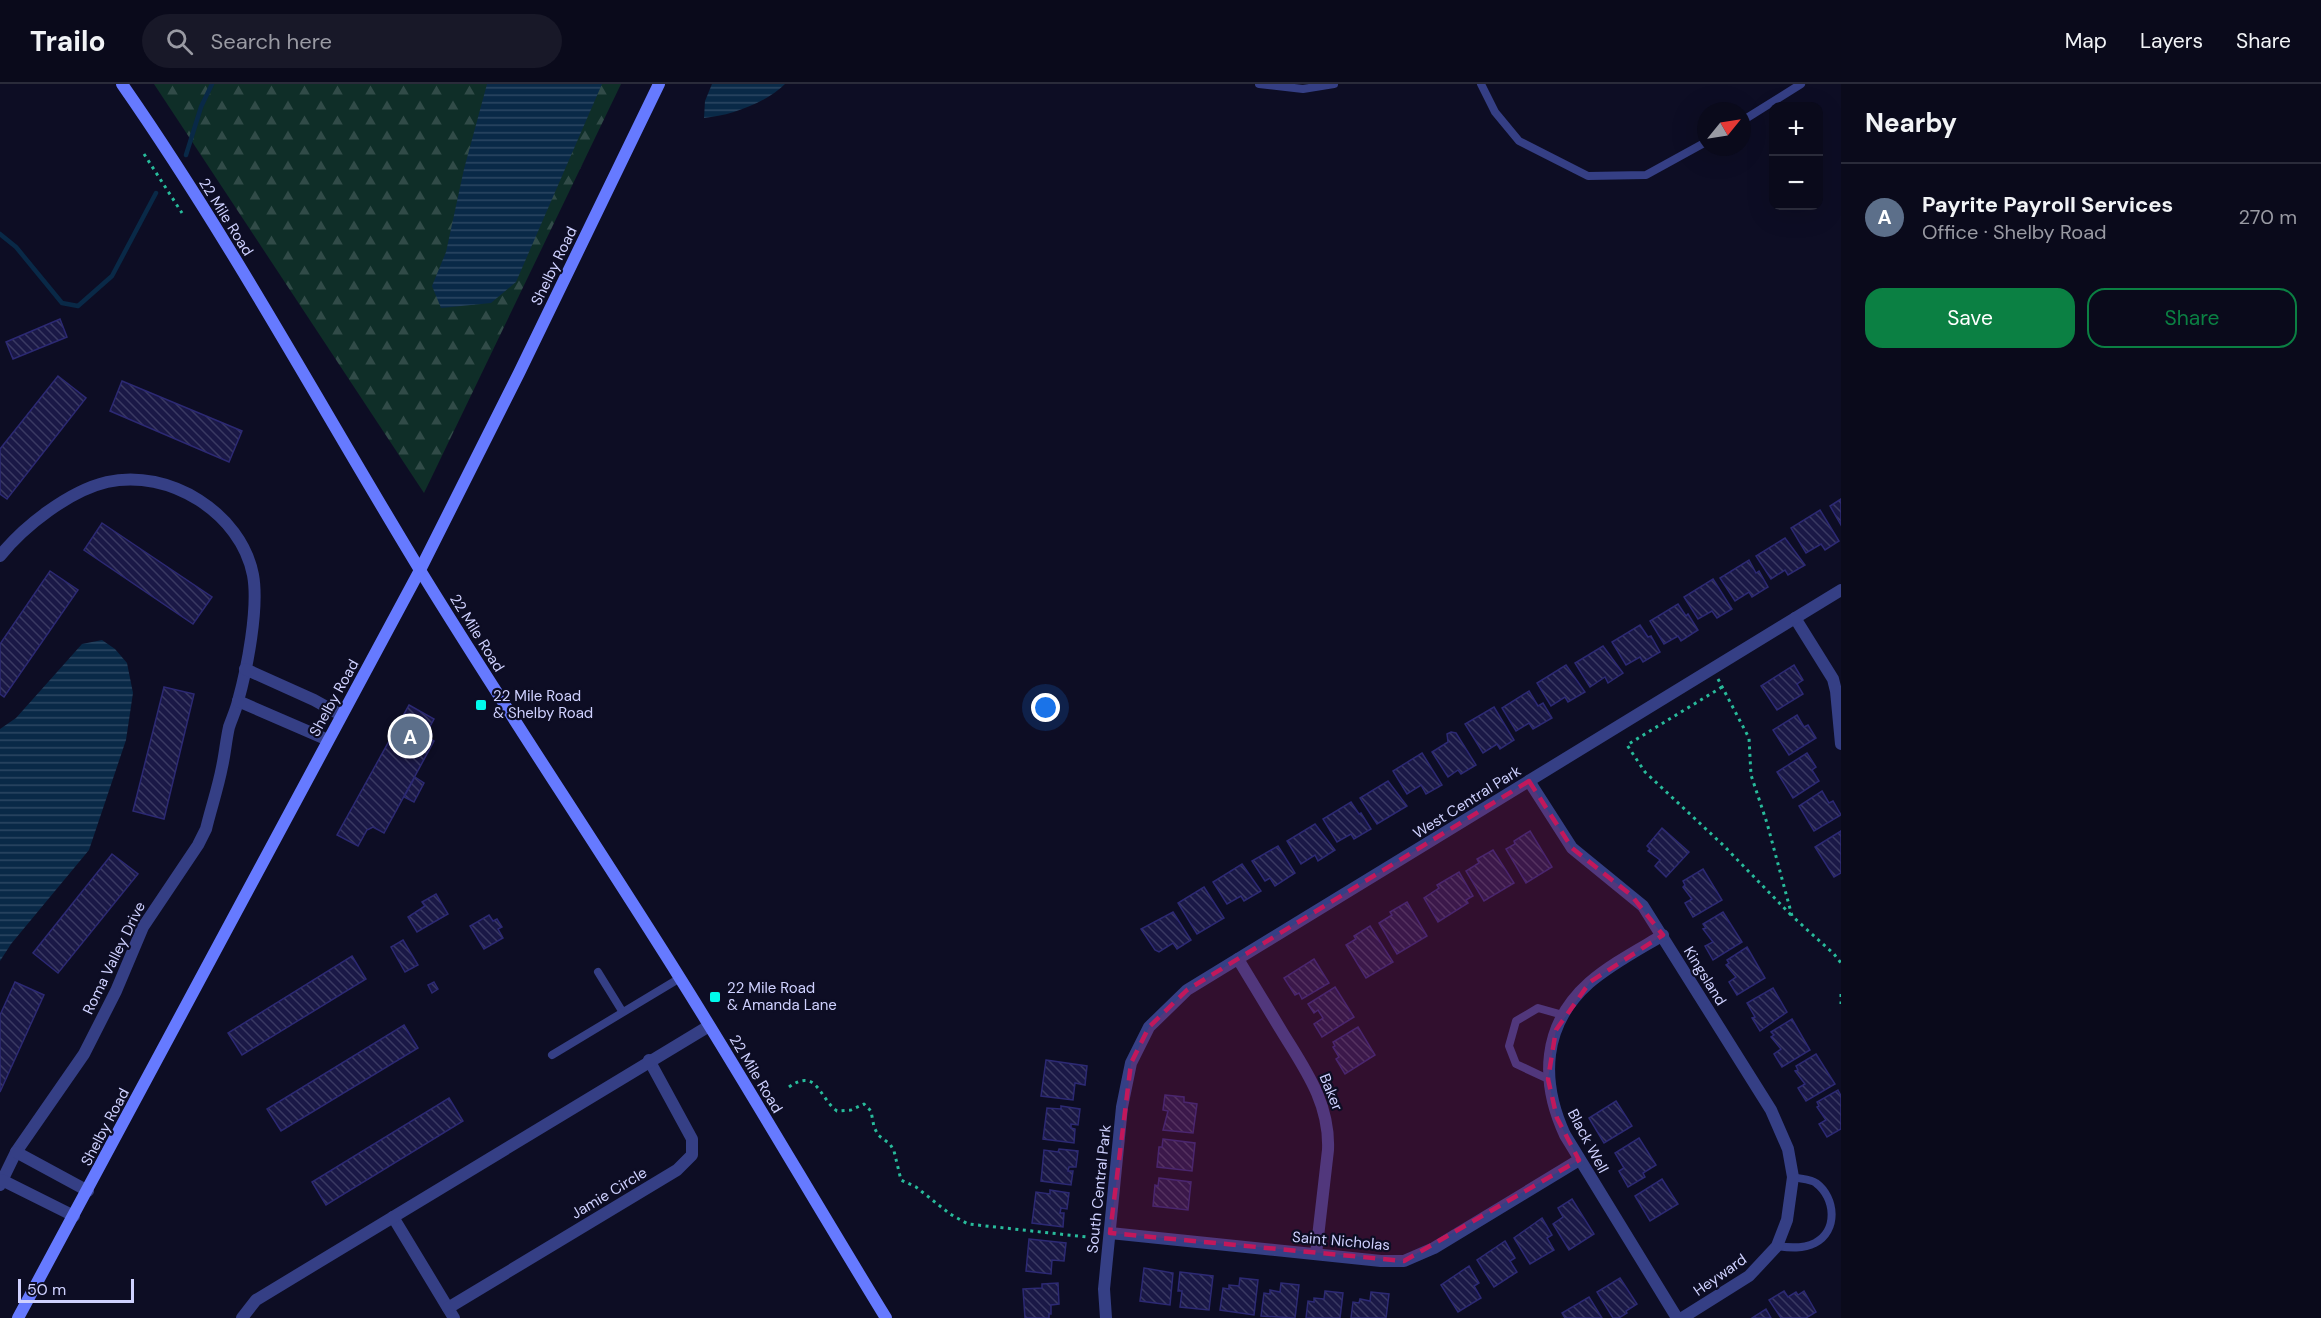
<!DOCTYPE html>
<meta charset="utf-8">
<style>
body{margin:0;font-family:"DM Sans",sans-serif;background:#181828;color:#f1f3f6}
.controls{position:absolute;right:18px;top:18px;display:grid;overflow:hidden;border-radius:12px;box-shadow:0 6px 24px #0002}
.controls button{width:54px;height:54px;display:grid;place-items:center;padding:0;border:0;border-bottom:2px solid #2a2b3a;background:#0a0a1b;color:#f1f3f6;font:30px sans-serif}
.compass{position:absolute;left:1697px;top:18px;width:54px;height:54px;border-radius:50%;background:#0a0a1b;box-shadow:0 6px 24px #0002;rotate:60deg}
.scale{position:absolute;left:18px;bottom:15px;width:116px;box-sizing:border-box;padding-left:6px;border:3px solid #cfd1ff;border-top:0;font-size:16px;line-height:21px;white-space:nowrap;color:#cfd1ff;-webkit-text-stroke:4px #0d0d24;paint-order:stroke}
.you{position:absolute;left:1046px;top:624px;width:21px;height:21px;margin:-15px;border:4px solid #fff;border-radius:50%;background:#1a73e8;box-shadow:0 0 0 9px #1a73e833}
.badge{display:grid;place-items:center;width:39px;height:39px;border-radius:50%;background:#0b8043;color:#fff;font-size:20px;font-weight:700}
.pin{position:absolute;translate:-50% -50%;border:3px solid #fff;box-shadow:0 2px 6px #0006}
.list{margin:0;padding:0;list-style:none}
h2{display:flex;justify-content:space-between;align-items:center;height:78px;margin:0;padding:0 24px;font-size:26px}
h2 small{font-size:20px;font-weight:400;color:#999aa3}
.list li{display:grid;grid-template-columns:39px 1fr auto;gap:18px;align-items:center;box-sizing:border-box;height:108px;padding:0 24px;border-top:2px solid #2a2b3a}
.list b{display:block;font-size:22px;white-space:nowrap}
.list p{margin:0;font-size:20px;white-space:nowrap;color:#999aa3}
.list em{font-size:20px;font-style:normal;color:#999aa3}
.actions{display:flex;gap:12px;padding:18px 24px}
.actions a{flex:1;padding:14px 0;border:2px solid #0b8043;border-radius:18px;text-align:center;font-size:21px;color:#0b8043}
.actions .main{background:#0b8043;color:#fff}
.icon{flex:none;width:33px;height:33px;fill:none;stroke:currentColor;stroke-width:2;stroke-linecap:round;stroke-linejoin:round}
.map{position:relative;flex:none;width:1841px;height:1234px;overflow:hidden}
header{display:flex;align-items:center;gap:36px;box-sizing:border-box;height:84px;padding:0 30px;background:#0a0a1b;border-bottom:2px solid #2a2b3a}
header strong{font-size:28px}
nav{display:flex;gap:33px;margin-inline-start:auto;font-size:21px}
.search{width:420px;height:54px;background:#181828;display:flex;align-items:center;gap:15px;box-sizing:border-box;padding:0 21px;border-radius:33px;color:#999aa3;font-size:22px}
main{display:flex}
aside{flex:1;background:#0a0a1b}
.map>svg:first-child{display:block}
.forest{fill:url(#forest-firs)}
.water{fill:url(#water-rules)}
.lines{fill:none;stroke-linecap:round;stroke-linejoin:round}
.stream{stroke:#092947;stroke-width:4.5}
.building{fill:url(#building-back-hatch);stroke:#2c2973;stroke-width:1.5}
.path{stroke:#28bb9b;stroke-width:3;stroke-dasharray:3 4.5;stroke-linecap:butt}
.lane{stroke:#353f85;stroke-width:8}
.street{stroke:#353f85;stroke-width:12}
.secondary{stroke:#667aff;stroke-width:12}
.marked{fill:#c2185b;fill-opacity:0.2;stroke:#c2185b;stroke-width:4.5;stroke-dasharray:12 8;stroke-linejoin:round}
.poi-dot{fill:#00faec;stroke:#0d0d24;stroke-width:2}
.labels{text-anchor:middle;dominant-baseline:central;stroke-width:4.5;stroke-linejoin:round;paint-order:stroke}
.street-label{font-size:15px;fill:#cfd1ff;stroke:#0d0d24}
.poi-label{font-size:15px;fill:#cfd1ff;stroke:#0d0d24;text-anchor:start}
</style>
<header>
<strong>Trailo</strong>
<div class="search"><svg class="icon" aria-label="search" viewBox="0 0 24 24"><circle cx="10" cy="10" r="6"/><path d="M15 15l6 6"/></svg>Search here</div>
<nav><a>Map</a><a>Layers</a><a>Share</a></nav>
</header>
<main>
<div class="map">
<svg width="1841" height="1234" viewBox="0 0 1841 1234">
<defs>
<pattern id="forest-firs" width="22" height="20" patternUnits="userSpaceOnUse" patternTransform="scale(1.5)"><rect width="22" height="20" fill="#0f2e28"/><path d="M5 1l3.5 6h-7zM16 11l3.5 6h-7z" fill="#314b48"/></pattern>
<pattern id="water-rules" width="6" height="5" patternUnits="userSpaceOnUse" patternTransform="scale(1.5)"><rect width="6" height="5" fill="#092947"/><path d="M0 2.5h6" fill="none" stroke="#2c4763"/></pattern>
<pattern id="building-back-hatch" width="6" height="6" patternUnits="userSpaceOnUse" patternTransform="scale(1.5)"><rect width="6" height="6" fill="#1a1846"/><path d="M-1 5l2 2M0 0l6 6M5-1l2 2" fill="none" stroke="#3a3962"/></pattern>
</defs>
<rect width="100%" height="100%" fill="#0d0d24"/>
<polygon class="forest" points="154,0 621,0 424,409"/>
<g class="water">
<polygon points="487,0 602,0 516,198 491,219 441,224 432,202 446,168 464,85"/>
<path d="M712 0H785C766 19 730 32 704 34L705 17Z"/>
<polygon points="102,556 115,565 127,579 133,609 126,656 89,766 11,860 0,877 0,645 16,634 82,560"/>
</g>
<g class="lines">
<g class="stream">
<polyline points="186,71 201,23 212,0"/>
<polyline points="0,150 16,163 62,219 78,222 112,192 156,109"/>
</g>
</g>
<g class="building">
<polygon points="60,235 67,253 13,275 6,258"/>
<polygon points="58,292 86,314 7,415 0,410 0,365"/>
<polygon points="122,297 242,347 229,378 110,327"/>
<polygon points="1841,415 1841,441 1830,422"/>
<polygon points="1820,426 1839,457 1825,466 1821,460 1806,469 1791,444"/>
<polygon points="102,439 212,513 193,540 84,466"/>
<polygon points="1785,454 1805,481 1788,491 1785,486 1771,495 1756,472"/>
<polygon points="1749,476 1756,489 1759,487 1768,503 1752,513 1749,508 1735,517 1720,494"/>
<polygon points="50,487 78,506 4,613 0,610 0,560"/>
<polygon points="1713,495 1732,525 1717,534 1712,527 1698,535 1684,513"/>
<polygon points="1678,520 1686,532 1688,530 1698,546 1681,557 1678,552 1664,560 1650,537"/>
<polygon points="1640,541 1648,553 1651,552 1660,568 1643,578 1640,573 1626,581 1612,558"/>
<polygon points="1603,562 1623,589 1608,599 1605,593 1590,603 1575,579"/>
<polygon points="1566,581 1585,608 1568,618 1565,613 1551,622 1537,599"/>
<polygon points="1794,581 1803,596 1797,600 1803,610 1777,626 1761,602"/>
<polygon points="164,603 194,610 164,735 133,727"/>
<polygon points="1529,607 1538,622 1543,619 1552,634 1533,645 1529,639 1516,647 1502,624"/>
<polygon points="409,621 434,635 427,648 432,650 429,654 434,657 384,749 373,743 367,746 358,762 337,751"/>
<polygon points="1494,623 1514,656 1500,665 1497,660 1483,669 1465,640"/>
<polygon points="1797,631 1804,643 1808,641 1816,654 1789,671 1773,646"/>
<polygon points="1451,648 1456,649 1476,681 1461,690 1458,686 1448,693 1432,668 1448,658 1447,650"/>
<polygon points="1422,669 1442,701 1426,710 1421,701 1407,710 1393,687"/>
<polygon points="1807,669 1816,683 1812,686 1819,697 1793,714 1777,688"/>
<polygon points="415,693 424,699 414,718 404,713"/>
<polygon points="1388,697 1407,722 1377,740 1360,714"/>
<polygon points="1822,707 1829,719 1833,717 1841,731 1814,747 1799,722"/>
<polygon points="1351,718 1359,730 1361,729 1371,745 1354,755 1351,750 1337,758 1323,735"/>
<polygon points="1315,740 1335,766 1318,777 1315,771 1301,780 1287,757"/>
<polygon points="1662,744 1689,768 1666,793 1655,782 1660,776 1648,767 1650,765 1647,762"/>
<polygon points="1530,747 1552,783 1526,799 1506,765 1515,760 1514,757"/>
<polygon points="1841,747 1841,789 1834,793 1815,763"/>
<polygon points="1278,762 1295,789 1275,802 1270,794 1265,797 1252,777"/>
<polygon points="1493,766 1514,799 1484,817 1466,787 1479,779 1477,775"/>
<polygon points="112,770 138,790 58,889 33,869"/>
<polygon points="1242,780 1261,807 1244,817 1241,812 1227,820 1213,798"/>
<polygon points="1703,785 1722,816 1693,833 1685,819 1692,815 1683,803 1685,801 1683,797"/>
<polygon points="1459,788 1473,812 1466,816 1468,819 1438,838 1424,814 1439,804 1437,801"/>
<polygon points="1204,803 1224,834 1197,850 1178,819"/>
<polygon points="436,810 448,830 417,848 408,833 425,822 422,818"/>
<polygon points="1407,818 1427,852 1397,870 1379,839 1392,831 1390,828"/>
<polygon points="1173,828 1191,856 1177,865 1173,859 1159,868 1155,866 1141,845"/>
<polygon points="1723,828 1742,858 1713,876 1705,862 1713,858 1703,845 1706,844 1703,840"/>
<polygon points="489,831 493,837 497,835 502,843 498,845 503,854 484,865 470,842"/>
<polygon points="1370,842 1393,878 1366,894 1346,861 1356,855 1354,852"/>
<polygon points="403,856 418,881 405,888 391,863"/>
<polygon points="1747,863 1765,894 1737,911 1729,898 1736,893 1726,881 1729,879 1727,876"/>
<polygon points="352,872 366,895 242,971 228,949"/>
<polygon points="1314,875 1329,899 1302,915 1299,909 1295,911 1284,894"/>
<polygon points="15,898 44,911 0,1008 0,931"/>
<polygon points="434,898 438,905 432,909 428,901"/>
<polygon points="1335,903 1354,933 1322,953 1314,940 1323,934 1318,926 1314,929 1308,920"/>
<polygon points="1773,904 1787,928 1760,947 1752,934 1755,933 1747,919"/>
<polygon points="1792,935 1810,966 1782,983 1774,970 1781,965 1771,953 1774,951 1771,948"/>
<polygon points="404,941 418,964 281,1047 267,1025"/>
<polygon points="1358,943 1375,971 1345,990 1336,975 1339,973 1333,963 1335,962 1333,958"/>
<polygon points="1816,970 1835,1000 1806,1017 1798,1004 1805,1000 1795,987 1798,986 1796,982"/>
<polygon points="1046,976 1087,982 1085,1001 1075,999 1073,1016 1041,1012"/>
<polygon points="1838,1006 1841,1012 1841,1045 1827,1053 1819,1040 1826,1036 1817,1023 1819,1022 1817,1018"/>
<polygon points="1165,1011 1184,1013 1184,1018 1197,1020 1193,1049 1163,1046 1168,1027 1163,1026"/>
<polygon points="449,1014 463,1037 326,1121 312,1098"/>
<polygon points="1616,1017 1632,1042 1604,1059 1589,1034"/>
<polygon points="1061,1022 1080,1025 1078,1041 1071,1040 1071,1044 1075,1045 1074,1059 1043,1055 1047,1024 1061,1025"/>
<polygon points="1639,1054 1656,1081 1643,1089 1645,1093 1628,1103 1619,1087 1624,1084 1615,1069"/>
<polygon points="1163,1055 1195,1059 1192,1087 1157,1083 1159,1063 1162,1063"/>
<polygon points="1059,1065 1078,1067 1076,1083 1069,1083 1068,1087 1073,1087 1071,1101 1041,1097 1044,1066 1058,1068"/>
<polygon points="1159,1094 1191,1098 1188,1126 1153,1122 1155,1101 1158,1102"/>
<polygon points="1662,1095 1678,1120 1650,1137 1635,1112"/>
<polygon points="1050,1106 1069,1109 1067,1125 1061,1124 1060,1129 1064,1129 1063,1143 1032,1139 1036,1108 1050,1110"/>
<polygon points="1572,1115 1594,1150 1569,1166 1553,1140 1563,1133 1558,1124"/>
<polygon points="1542,1134 1552,1151 1547,1154 1554,1166 1530,1180 1514,1154"/>
<polygon points="1029,1155 1066,1159 1064,1177 1052,1176 1051,1190 1026,1187"/>
<polygon points="1505,1157 1515,1174 1510,1177 1517,1188 1494,1203 1477,1176"/>
<polygon points="1469,1182 1479,1199 1474,1202 1481,1214 1458,1228 1441,1201"/>
<polygon points="1144,1184 1173,1189 1170,1221 1140,1217"/>
<polygon points="1180,1188 1213,1192 1209,1226 1180,1223 1182,1207 1178,1207"/>
<polygon points="1240,1194 1258,1196 1254,1231 1220,1226 1223,1204 1229,1205 1229,1201 1239,1202"/>
<polygon points="1620,1194 1637,1220 1626,1227 1627,1229 1619,1234 1613,1234 1597,1208"/>
<polygon points="1058,1199 1059,1220 1051,1221 1051,1230 1049,1230 1049,1234 1025,1234 1023,1205 1042,1204 1042,1200"/>
<polygon points="1281,1199 1299,1201 1295,1234 1261,1232 1264,1209 1270,1210 1270,1206 1280,1208"/>
<polygon points="1325,1207 1343,1209 1340,1234 1306,1234 1308,1217 1314,1218 1314,1214 1324,1215"/>
<polygon points="1784,1207 1788,1213 1796,1208 1798,1211 1804,1207 1816,1228 1806,1234 1781,1234 1769,1216"/>
<polygon points="1371,1208 1389,1210 1386,1234 1351,1234 1353,1218 1359,1219 1360,1215 1370,1217"/>
<polygon points="1589,1213 1602,1234 1565,1234 1562,1229"/>
<polygon points="1766,1225 1771,1234 1752,1234"/>
</g>
<g class="lines">
<g class="path">
<polyline points="144,70 182,129"/>
<polyline points="1718,595 1749,654 1751,691 1767,739 1792,832 1834,870 1841,879"/>
<polyline points="1722,603 1627,661 1645,688 1723,761 1792,832"/>
<polyline points="1841,910 1841,920"/>
<path d="M789 1003C817 983 819 1014 837 1027L851 1026 864 1020 871 1027 874 1043 878 1051 890 1060 894 1067 901 1096 916 1103 950 1130 968 1140 1096 1154"/>
</g>
<g class="lane">
<polyline points="1259,0 1303,5 1334,0"/>
<polyline points="1481,0 1495,28 1519,57 1588,92 1646,91 1706,58"/>
<polyline points="1742,37 1801,0"/>
<polyline points="598,888 622,927"/>
<polyline points="552,971 680,894"/>
<polyline points="1548,995 1516,980 1509,962 1516,937 1538,924 1563,931"/>
<path d="M1777 1162C1790 1164 1803 1165 1815 1159 1838 1147 1836 1114 1816 1099 1811 1095 1800 1095 1793 1093"/>
</g>
<g class="street">
<path d="M0 472C24 442 69 407 107 398 169 384 241 429 253 491 259 524 247 585 238 617 236 626 232 634 229 643 226 656 225 670 222 683 218 704 211 724 206 745L198 761 143 843 116 907 84 970 16 1068 0 1101"/>
<polyline points="1795,534 1833,595 1836,607 1841,660"/>
<polyline points="245,585 314,616 341,631"/>
<polyline points="238,617 328,656"/>
<polyline points="1529,697 1572,764 1643,822 1771,1026 1788,1065 1793,1093 1787,1136 1777,1162 1749,1192 1682,1234"/>
<path d="M1663 851C1638 866 1611 880 1589 899 1542 941 1540 997 1565 1051L1677 1234"/>
<path d="M1238 875C1253 900 1269 926 1284 951 1307 988 1330 1021 1328 1066L1316 1170"/>
<polyline points="16,1068 88,1107"/>
<polyline points="2,1096 74,1132"/>
<polyline points="393,1133 454,1234"/>
<polyline points="1110,1149 1381,1177 1404,1177 1434,1164 1579,1076"/>
<polyline points="448,1224 677,1086 692,1071 692,1055 649,976"/>
<polyline points="242,1234 256,1216 709,942"/>
<polyline points="1106,1234 1104,1205 1122,1023 1131,979 1149,943 1187,906 1841,506"/>
</g>
<g class="secondary">
<path d="M122 0C232 158 323 327 423 491 506 626 594 757 678 891 749 1004 816 1120 886 1234"/>
<polyline points="18,1234 420,486 519,289 659,0"/>
</g>
</g>
<path class="marked" d="M1529 697 1572 764 1631 811 1663 851 1590 898 1556 946 1548 995 1557 1034 1579 1076 1404 1177 1110 1149 1131 979 1149 943 1187 906Z"/>
<g class="poi-dot">
<rect x="475" y="615" width="12" height="12" rx="3"/>
<rect x="709" y="907" width="12" height="12" rx="3"/>
</g>
<g class="labels">
<g class="street-label">
<text transform="translate(226 133) rotate(58)">22 Mile Road</text>
<text transform="translate(554 182) rotate(-64)">Shelby Road</text>
<text transform="translate(477 549) rotate(58)">22 Mile Road</text>
<text transform="translate(334 614) rotate(-61)">Shelby Road</text>
<text transform="translate(1467 718) rotate(-32)">West Central Park</text>
<text transform="translate(114 874) rotate(-64)">Roma Valley Drive</text>
<text transform="translate(1705 892) rotate(58)">Kingsland</text>
<text transform="translate(756 990) rotate(59)">22 Mile Road</text>
<text transform="translate(1331 1008) rotate(68)">Baker</text>
<text transform="translate(105 1043) rotate(-62)">Shelby Road</text>
<text transform="translate(1588 1057) rotate(62)">Black Well</text>
<text transform="translate(1099 1105) rotate(-84)">South Central Park</text>
<text transform="translate(609 1109) rotate(-31)">Jamie Circle</text>
<text transform="translate(1341 1157) rotate(5)">Saint Nicholas</text>
<text transform="translate(1720 1191) rotate(-35)">Heyward</text>
</g>
<g class="poi-label">
<text x="493" y="612">22 Mile Road<tspan x="493" dy="17">&amp; Shelby Road</tspan></text>
<text x="727" y="904">22 Mile Road<tspan x="727" dy="17">&amp; Amanda Lane</tspan></text>
</g>
</g>
</svg>
<div class="controls">
<button>+</button>
<button>−</button>
</div>
<svg class="compass" viewBox="-18 -18 36 36"><path d="M0-13l5 13h-10z" fill="#e53935"/><path d="M0 13l5-13h-10z" fill="#999aa3"/></svg>
<div class="scale">50 m</div>
<div class="you"></div>
<div class="pin badge" style="left:410px;top:652px;background:#5c6f8a">A</div>
</div>
<aside>
<h2>Nearby<small></small></h2>
<ul class="list">
<li><span class="badge" style="background:#5c6f8a">A</span><div><b>Payrite Payroll Services</b><p>Office · Shelby Road</p></div><em>270 m</em></li>
</ul>
<div class="actions"><a class="main">Save</a><a>Share</a></div>
</aside>
</main>
